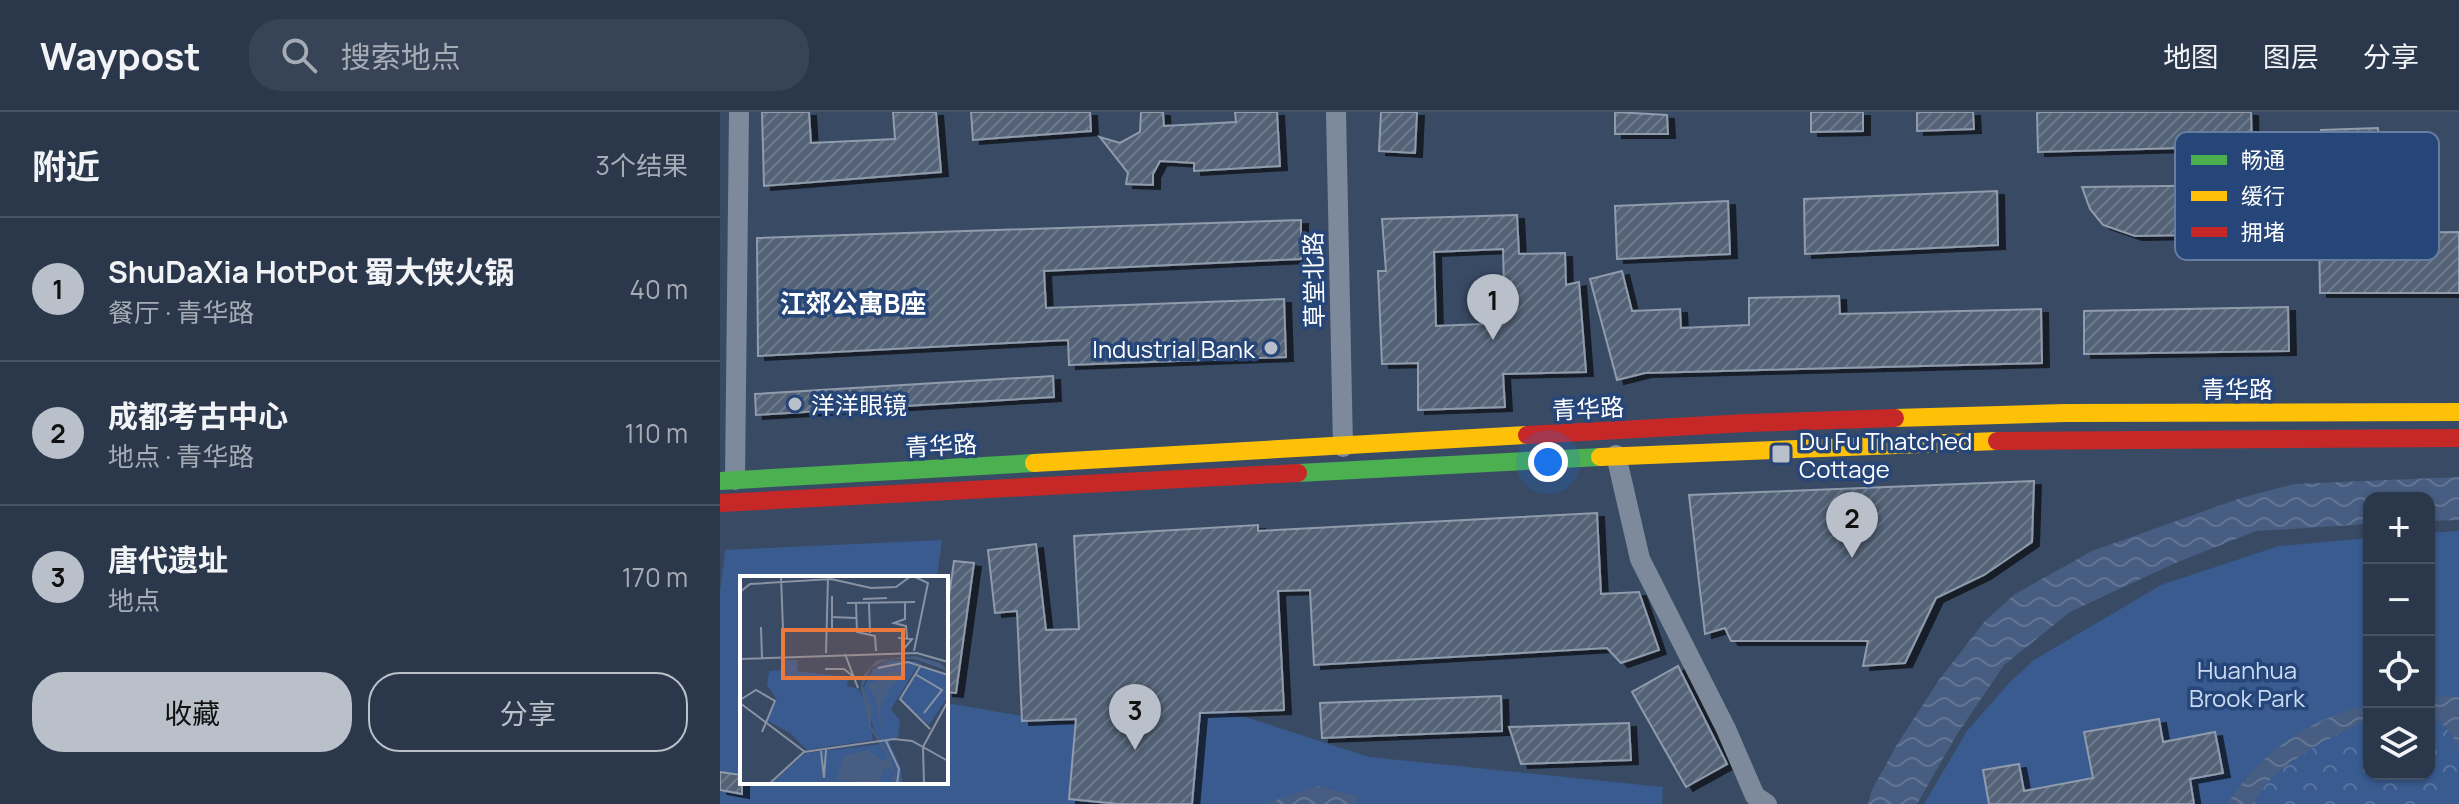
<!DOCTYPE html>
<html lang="zh">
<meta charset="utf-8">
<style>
body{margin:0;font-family:Manrope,"Noto Sans SC",sans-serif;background:#374356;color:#f1f3f6}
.controls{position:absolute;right:24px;bottom:24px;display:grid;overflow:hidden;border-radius:16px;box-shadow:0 2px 6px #0004}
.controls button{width:72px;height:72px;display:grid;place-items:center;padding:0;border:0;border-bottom:2px solid #475264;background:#2b384c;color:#f1f3f6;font:40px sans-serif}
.you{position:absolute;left:828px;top:350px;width:28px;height:28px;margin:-20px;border:6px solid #fff;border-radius:50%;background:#1a73e8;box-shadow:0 0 0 12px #1a73e833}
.badge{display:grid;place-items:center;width:52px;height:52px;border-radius:50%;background:#bac0c9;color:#111;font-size:26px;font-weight:700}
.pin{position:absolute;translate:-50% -66px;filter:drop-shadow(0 2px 4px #0008)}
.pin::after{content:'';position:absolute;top:42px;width:28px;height:24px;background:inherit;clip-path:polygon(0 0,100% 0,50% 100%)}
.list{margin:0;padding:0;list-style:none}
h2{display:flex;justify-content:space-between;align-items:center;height:104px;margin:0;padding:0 32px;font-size:34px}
h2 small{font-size:26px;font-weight:400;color:#a6acb5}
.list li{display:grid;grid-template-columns:52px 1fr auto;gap:24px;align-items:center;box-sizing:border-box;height:144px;padding:0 32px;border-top:2px solid #475264}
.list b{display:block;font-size:30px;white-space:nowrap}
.list p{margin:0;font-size:26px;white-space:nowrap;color:#a6acb5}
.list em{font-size:26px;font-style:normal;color:#a6acb5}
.actions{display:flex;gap:16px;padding:24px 32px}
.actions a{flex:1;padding:18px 0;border:2px solid #bac0c9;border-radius:32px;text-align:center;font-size:28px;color:#bac0c9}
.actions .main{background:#bac0c9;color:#111}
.icon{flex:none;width:44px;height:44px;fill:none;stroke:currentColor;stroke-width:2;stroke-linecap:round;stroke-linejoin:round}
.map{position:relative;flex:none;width:1739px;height:692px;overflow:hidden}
header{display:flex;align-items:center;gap:48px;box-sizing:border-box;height:112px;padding:0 40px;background:#2b384c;border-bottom:2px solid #475264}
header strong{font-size:38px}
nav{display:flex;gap:44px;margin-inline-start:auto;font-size:28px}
.search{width:560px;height:72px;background:#374356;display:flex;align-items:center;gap:20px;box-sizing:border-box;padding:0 28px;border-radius:32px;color:#a6acb5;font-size:30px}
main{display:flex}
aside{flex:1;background:#2b384c}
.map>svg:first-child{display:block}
.green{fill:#395b8f}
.forest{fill:url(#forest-crowns)}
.water{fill:url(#water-waves)}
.building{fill:url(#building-hatch);stroke:#909bac;stroke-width:2;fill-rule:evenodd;filter:url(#shadow)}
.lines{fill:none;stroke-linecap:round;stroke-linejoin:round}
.street{stroke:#7c8a9c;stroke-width:20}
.fast{stroke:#4caf50;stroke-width:18}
.slow{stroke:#ffc107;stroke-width:18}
.jam{stroke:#c62828;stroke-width:18}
.poi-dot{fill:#bac0c9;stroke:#264578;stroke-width:3}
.labels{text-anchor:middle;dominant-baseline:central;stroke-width:7;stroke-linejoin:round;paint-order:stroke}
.street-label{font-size:24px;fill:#fff;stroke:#264578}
.poi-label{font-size:24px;fill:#fff;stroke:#264578;text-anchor:start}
.park-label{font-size:24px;fill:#cadaf3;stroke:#264578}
.neighbourhood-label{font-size:26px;font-weight:bold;fill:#fff;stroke:#264578}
.inset-road{fill:none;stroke:#8892a3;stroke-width:2}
.view{fill:#ed7a3d;fill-opacity:0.15;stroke:#ed7a3d;stroke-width:4}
.inset-edge{fill:none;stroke:#fff;stroke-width:4}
.key{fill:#264578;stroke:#677da0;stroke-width:2}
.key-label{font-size:22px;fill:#fff}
</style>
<header>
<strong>Waypost</strong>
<div class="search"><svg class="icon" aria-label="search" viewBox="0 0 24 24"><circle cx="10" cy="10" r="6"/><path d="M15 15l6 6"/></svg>搜索地点</div>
<nav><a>地图</a><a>图层</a><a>分享</a></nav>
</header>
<main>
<aside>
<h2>附近<small>3个结果</small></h2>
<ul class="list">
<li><span class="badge">1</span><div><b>ShuDaXia HotPot 蜀大侠火锅</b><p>餐厅 · 青华路</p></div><em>40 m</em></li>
<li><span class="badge">2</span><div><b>成都考古中心</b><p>地点 · 青华路</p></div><em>110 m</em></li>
<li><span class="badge">3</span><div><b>唐代遗址</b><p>地点</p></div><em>170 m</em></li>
</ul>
<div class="actions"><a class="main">收藏</a><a>分享</a></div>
</aside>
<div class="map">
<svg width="1739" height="692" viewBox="0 0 1739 692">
<defs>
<pattern id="forest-crowns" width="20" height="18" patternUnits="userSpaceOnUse" patternTransform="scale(2)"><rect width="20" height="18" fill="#395b8f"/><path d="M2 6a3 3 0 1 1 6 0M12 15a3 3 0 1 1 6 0" fill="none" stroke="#5774a0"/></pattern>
<pattern id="water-waves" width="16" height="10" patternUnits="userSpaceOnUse" patternTransform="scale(2)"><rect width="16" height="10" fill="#475d81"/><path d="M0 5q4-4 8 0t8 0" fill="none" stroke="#637594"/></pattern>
<pattern id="building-hatch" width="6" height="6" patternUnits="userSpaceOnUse" patternTransform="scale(2)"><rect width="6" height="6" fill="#536277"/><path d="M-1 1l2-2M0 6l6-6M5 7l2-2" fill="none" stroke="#6d7a8b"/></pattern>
<filter id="shadow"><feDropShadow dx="7" dy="4" stdDeviation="0" flood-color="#0009"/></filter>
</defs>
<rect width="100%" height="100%" fill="#394a65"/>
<g class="green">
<polygon points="1739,419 1739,692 1204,692 1247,619 1290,570 1314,548 1441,473 1559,434 1649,426 1649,662 1709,662 1709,421"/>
<polygon points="222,428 217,466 22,466 22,670 226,670 226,591 349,612 504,598 649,645 943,675 942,692 0,692 0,480 5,438"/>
</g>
<path class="forest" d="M1709 603C1729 615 1739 630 1739 654 1739 660 1739 667 1733 671 1723 680 1706 686 1694 692H1534C1548 655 1614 623 1649 607V662H1709Z"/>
<g class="water">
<polygon points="1739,365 1739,408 1709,409 1709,386 1649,386 1649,412 1536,419 1453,452 1350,500 1284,553 1236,624 1197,692 1148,692 1152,678 1176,634 1219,568 1265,509 1295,482 1372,439 1521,386 1574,372"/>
<path d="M1709 584 1739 585V639C1733 622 1725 612 1709 603Z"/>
<path d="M1649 593V607C1614 623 1548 655 1534 692H1508C1538 641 1592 605 1649 593Z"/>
<polygon points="598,674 637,684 636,692 544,692"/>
</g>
<g class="building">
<polygon points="42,0 89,0 91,31 175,27 173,0 216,0 221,60 44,74"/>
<polygon points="251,0 370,0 371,19 253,28"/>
<polygon points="421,0 443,0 444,14 516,10 515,0 557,0 560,54 474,59 474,51 440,49 433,62 433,73 406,72 408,61 380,25 400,31 420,20"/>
<polygon points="661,0 697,0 695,41 659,39"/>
<polygon points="895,0 947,3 948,22 895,22"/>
<polygon points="1091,0 1143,0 1143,19 1091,20"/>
<polygon points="1197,0 1253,0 1254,17 1197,19"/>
<polygon points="1317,0 1531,0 1532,34 1318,40"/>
<polygon points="1658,16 1662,121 1739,120 1739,181 1600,181 1599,122 1633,122 1632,87 1578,93 1580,128 1543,130 1560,35 1602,35 1601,18"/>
<polygon points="1533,73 1534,122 1415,124 1383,113 1370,97 1362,75"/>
<polygon points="1277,79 1278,133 1085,142 1084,87"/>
<polygon points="1008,89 1010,142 897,147 895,94"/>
<path d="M797 103 799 142 845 141 846 173 859 170 866 260 783 262 785 295 698 298V251L662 252 658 159H666L662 107ZM783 137 785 211 716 214 714 140Z"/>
<polygon points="581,108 581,147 324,159 326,196 564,187 566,245 349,253 348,228 38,244 37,126"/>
<polygon points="902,159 912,199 960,197 961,216 1029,213 1029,186 1119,184 1120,202 1321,197 1322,251 925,261 897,268 870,167"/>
<polygon points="1568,195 1569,239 1364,242 1364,199"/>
<polygon points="333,264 334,285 36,303 35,282"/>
<polygon points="1314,369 1312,430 1264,463 1216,486 1185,551 1143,554 1148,529 1011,529 1005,516 985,522 969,383"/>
<polygon points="877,401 881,482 919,480 939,538 901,551 887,536 594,553 590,478 558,479 564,598 480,601 472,692 399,692 349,687 356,607 302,609 297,499 275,501 268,438 316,432 326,518 359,517 354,424 538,413 538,419"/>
<polygon points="234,449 254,451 236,581 226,580 226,505"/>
<polygon points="958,554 1007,652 966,675 912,580"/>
<polygon points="781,584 782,619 602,626 600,591"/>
<polygon points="1439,607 1443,630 1495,620 1503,661 1470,667 1474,692 1269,692 1263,658 1299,652 1304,679 1373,666 1364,620"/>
<polygon points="909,611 911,648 801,652 789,615"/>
<polygon points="0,660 22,663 22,682 0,678"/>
</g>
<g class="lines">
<g class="street">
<polyline points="616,0 623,335"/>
<polyline points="896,343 920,447 1006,617 1035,684 1047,692"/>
<polyline points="15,368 19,0"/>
</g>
<g class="fast">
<polyline points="578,361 880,345"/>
<polyline points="0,369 314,351"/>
</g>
<g class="slow">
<polyline points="1175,306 1345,301 1739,300"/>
<polyline points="880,345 1277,329"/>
<polyline points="314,351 807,323"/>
</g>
<g class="jam">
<polyline points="807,323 1027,311 1175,306"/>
<polyline points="1277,329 1739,326"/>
<polyline points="0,391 578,361"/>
</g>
</g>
<g class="poi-dot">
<circle cx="551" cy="236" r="8"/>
<circle cx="75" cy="292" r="8"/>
<rect x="1051" y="332" width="20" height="20" rx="4"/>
</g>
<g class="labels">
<g class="street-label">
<text transform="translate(593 168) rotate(-91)">草堂北路</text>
<text x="1517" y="276">青华路</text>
<text transform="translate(868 296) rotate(-3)">青华路</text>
<text transform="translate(221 333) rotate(-3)">青华路</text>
</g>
<g class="poi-label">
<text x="535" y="236" text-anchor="end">Industrial Bank</text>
<text x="91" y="292">洋洋眼镜</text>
<text x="1079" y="328">Du Fu Thatched<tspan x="1079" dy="28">Cottage</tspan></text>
</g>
<g class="park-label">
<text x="1527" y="557">Huanhua<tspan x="1527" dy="28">Brook Park</tspan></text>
</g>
<g class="neighbourhood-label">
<text x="133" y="191">江郊公寓B座</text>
</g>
</g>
<g transform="translate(20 464)">
<rect width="208" height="208" fill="#394a65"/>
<path d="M44 84H58L57 95 108 101 107 110 119 113 127 134 133 164 67 174 50 157 26 144 37 124 27 109 29 95 42 94ZM150 84 180 86 151 133 160 145 158 161 149 166 161 192 162 208H31L66 177 142 168 133 152 124 110 134 92ZM181 90 208 100V120L189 149 160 124Z" fill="#395b8f"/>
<path d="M138 169 146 185 128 174 102 182 97 195 106 208H83L82 201 76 206 65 178ZM63 179 74 208H31Z" fill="#395b8f"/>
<path d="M175 80 200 87 208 95 174 83H149L131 92 123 110 131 130V150L150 180 157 203 150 208 155 196 145 191 138 208 96 204 104 179 128 174 143 185 148 182 129 151 121 114 122 101 137 84ZM154 96 166 97 151 111 140 132 142 158 135 122 127 109Z" fill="#475d81"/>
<path class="inset-road" d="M41 0 44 80M173 0 188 7 174 75M0 16 10 8 91 3 131 12 156 11 171 0M92 20V55M123 23 147 22M165 26V43L154 47 166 50 167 62M107 27 175 26M116 27 117 56 135 60 136 75M129 27 130 57M91 41 116 42M21 51 22 82M158 62 172 63 162 75M86 77 88 1M105 78 118 112M0 83 177 77 208 86M181 89 160 123 190 153M138 92 168 86 208 99M85 93H104L114 101M175 98 202 114 184 137M0 124 16 114 35 125 22 156M0 127 65 176M146 165 159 193 157 208M81 175 84 202 86 174M29 208 64 176 154 163 172 165 208 185M184 208 183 171 208 125"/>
<path class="view" d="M43 54H163V102H43Z"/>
<rect width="208" height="208" class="inset-edge"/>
</g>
<rect x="1455" y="20" width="264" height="128" rx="12" class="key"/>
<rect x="1471" y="43" width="36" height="10" fill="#4caf50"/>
<rect x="1471" y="79" width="36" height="10" fill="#ffc107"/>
<rect x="1471" y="115" width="36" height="10" fill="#c62828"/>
<g class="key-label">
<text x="1521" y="56">畅通</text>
<text x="1521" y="92">缓行</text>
<text x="1521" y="128">拥堵</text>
</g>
</svg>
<div class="controls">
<button>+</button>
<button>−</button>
<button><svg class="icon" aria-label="locate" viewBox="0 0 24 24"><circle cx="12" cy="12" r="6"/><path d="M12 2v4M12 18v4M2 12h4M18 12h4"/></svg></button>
<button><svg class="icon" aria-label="layers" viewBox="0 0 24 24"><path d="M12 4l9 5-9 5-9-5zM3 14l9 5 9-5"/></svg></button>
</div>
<div class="you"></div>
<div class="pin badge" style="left:773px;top:228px">1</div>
<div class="pin badge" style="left:1132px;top:446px">2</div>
<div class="pin badge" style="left:415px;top:638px">3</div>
</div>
</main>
